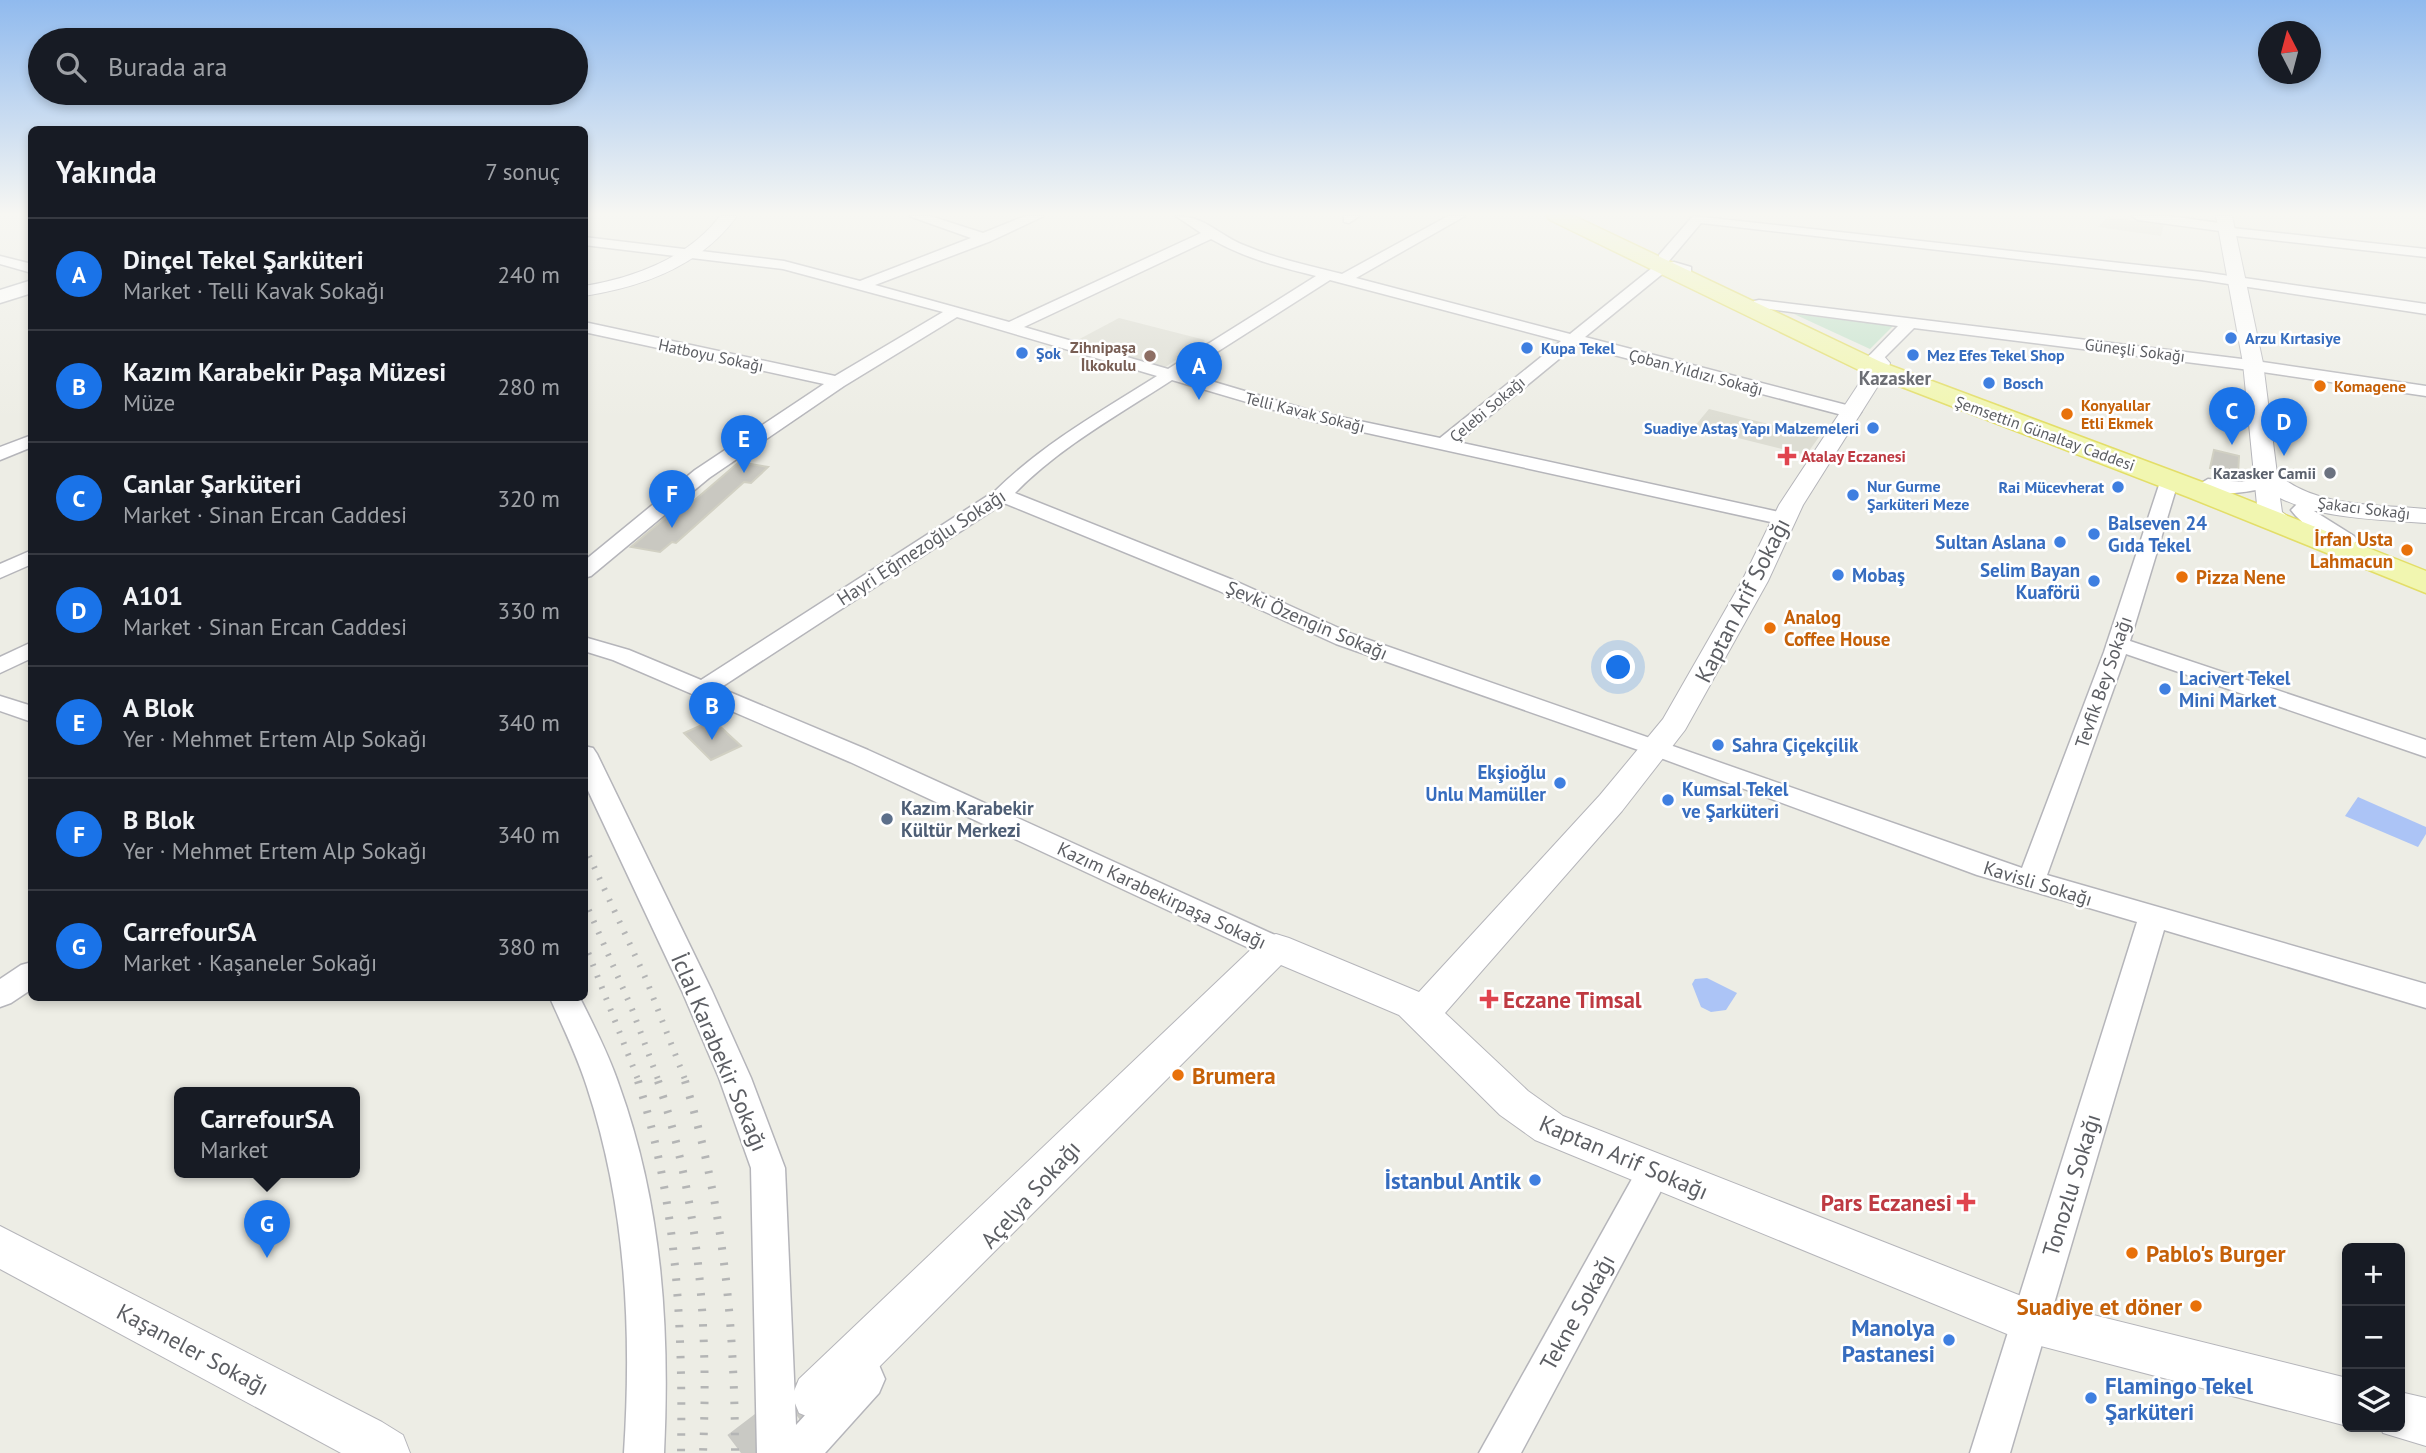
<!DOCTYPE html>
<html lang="tr">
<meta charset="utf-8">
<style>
body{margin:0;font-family:"PT Sans",sans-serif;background:#20242c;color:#f1f3f6}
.controls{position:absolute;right:21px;bottom:21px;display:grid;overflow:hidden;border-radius:10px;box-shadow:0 4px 10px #0003}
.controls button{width:63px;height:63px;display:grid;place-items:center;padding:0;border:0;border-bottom:2px solid #363941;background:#171b24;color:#f1f3f6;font:35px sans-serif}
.compass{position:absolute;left:2258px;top:21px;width:63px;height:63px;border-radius:50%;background:#171b24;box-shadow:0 4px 10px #0003;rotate:354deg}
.you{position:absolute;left:1619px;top:668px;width:24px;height:24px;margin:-18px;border:5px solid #fff;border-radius:50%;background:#1a73e8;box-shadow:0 0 0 10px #1a73e833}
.badge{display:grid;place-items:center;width:46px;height:46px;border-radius:50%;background:#1a73e8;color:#fff;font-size:23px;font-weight:700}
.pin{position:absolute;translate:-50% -58px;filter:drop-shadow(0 2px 4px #0008)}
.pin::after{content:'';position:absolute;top:37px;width:24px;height:21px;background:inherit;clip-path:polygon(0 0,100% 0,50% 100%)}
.popup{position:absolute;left:174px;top:1087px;width:186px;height:91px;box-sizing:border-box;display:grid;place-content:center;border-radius:10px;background:#171b24;filter:drop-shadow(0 2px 5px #0005);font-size:23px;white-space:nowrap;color:#9ea1a6}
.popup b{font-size:26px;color:#f1f3f6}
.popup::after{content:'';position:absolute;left:50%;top:100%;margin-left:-14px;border:14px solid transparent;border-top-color:#171b24}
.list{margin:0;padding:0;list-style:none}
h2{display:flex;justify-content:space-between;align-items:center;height:91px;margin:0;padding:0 28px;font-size:30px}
h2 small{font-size:23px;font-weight:400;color:#9ea1a6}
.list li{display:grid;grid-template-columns:46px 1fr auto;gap:21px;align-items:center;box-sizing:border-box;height:112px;padding:0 28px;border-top:2px solid #363941}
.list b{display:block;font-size:26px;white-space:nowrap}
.list p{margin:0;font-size:23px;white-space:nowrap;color:#9ea1a6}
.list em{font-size:23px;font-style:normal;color:#9ea1a6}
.icon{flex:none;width:38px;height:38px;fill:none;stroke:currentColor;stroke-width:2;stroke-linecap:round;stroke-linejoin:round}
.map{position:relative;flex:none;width:2426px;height:1453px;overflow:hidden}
.search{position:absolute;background:#171b24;box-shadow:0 4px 10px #0003;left:28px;top:28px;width:560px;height:77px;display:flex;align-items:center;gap:18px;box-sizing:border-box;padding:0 24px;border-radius:38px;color:#9ea1a6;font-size:26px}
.panel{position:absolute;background:#171b24;box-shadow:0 4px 10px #0003;left:28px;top:126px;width:560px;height:875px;border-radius:10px}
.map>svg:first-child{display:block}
.education{fill:#ddddd3}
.green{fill:#c4e2cb}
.water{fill:#acc4f6}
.building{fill:#c9c8c1;stroke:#d1d0c3;stroke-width:2}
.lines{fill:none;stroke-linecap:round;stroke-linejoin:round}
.tertiary-tunnel{stroke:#c9c9c4;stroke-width:45;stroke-dasharray:45 22;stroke-linecap:butt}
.minor-casing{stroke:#b5b5ba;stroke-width:3}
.tertiary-casing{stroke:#b5b5ba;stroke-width:2}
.secondary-casing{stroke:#b6b7bd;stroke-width:3}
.primary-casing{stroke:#e3de68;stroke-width:3}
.minor{fill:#fff;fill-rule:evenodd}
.tertiary{fill:#fff;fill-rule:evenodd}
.secondary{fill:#fff;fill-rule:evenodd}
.primary{fill:#f1f6b0;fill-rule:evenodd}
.rail-far1{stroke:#b4b5b5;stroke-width:6;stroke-dasharray:2 10;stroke-linecap:butt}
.rail{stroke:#b4b5b5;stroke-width:8;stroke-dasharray:2.5 13;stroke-linecap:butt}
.shop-dot{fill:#3f7fe0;stroke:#fff;stroke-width:2.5}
.education-dot{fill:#8d6e63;stroke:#fff;stroke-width:2.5}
.food-dot{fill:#e8710a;stroke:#fff;stroke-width:2.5}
.health-dot{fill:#e0444e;stroke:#fff;stroke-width:2.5}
.worship-dot{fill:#6b7280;stroke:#fff;stroke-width:2.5}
.service-dot{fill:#5c6f8a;stroke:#fff;stroke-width:2.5}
.labels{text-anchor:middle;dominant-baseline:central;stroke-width:5;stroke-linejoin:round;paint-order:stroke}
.far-shop-label{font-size:16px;font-weight:bold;fill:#366cbe;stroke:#fff;text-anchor:start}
.far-education-label{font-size:16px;font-weight:bold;fill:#785e54;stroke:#fff;text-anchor:end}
.far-street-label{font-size:16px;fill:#5c5e63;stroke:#fff}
.far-food-label{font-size:16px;font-weight:bold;fill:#c56008;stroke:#fff;text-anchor:start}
.far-health-label{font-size:16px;font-weight:bold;fill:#be3a42;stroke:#fff;text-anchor:start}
.far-worship-label{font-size:16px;font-weight:bold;fill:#5b616d;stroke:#fff;text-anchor:end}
.far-quarter-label{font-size:19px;font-weight:bold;fill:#6d6f75;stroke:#fff}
.shop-label{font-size:19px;font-weight:bold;fill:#366cbe;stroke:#fff;text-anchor:start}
.food-label{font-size:19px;font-weight:bold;fill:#c56008;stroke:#fff;text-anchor:start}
.street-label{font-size:19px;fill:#5c5e63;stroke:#fff}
.service-label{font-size:19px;font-weight:bold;fill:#4e5e75;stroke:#fff;text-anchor:start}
.near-street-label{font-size:23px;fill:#5c5e63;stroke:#fff}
.near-health-label{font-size:23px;font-weight:bold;fill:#be3a42;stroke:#fff;text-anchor:start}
.near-food-label{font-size:23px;font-weight:bold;fill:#c56008;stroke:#fff;text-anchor:start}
.near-shop-label{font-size:23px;font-weight:bold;fill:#366cbe;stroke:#fff;text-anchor:end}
</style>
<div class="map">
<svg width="2426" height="1453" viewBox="0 0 2426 1453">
<rect width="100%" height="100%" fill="#edede5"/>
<g class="education">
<polygon points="2107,217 2164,224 2161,236 2098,227"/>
<polygon points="1119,318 1205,340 1164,368 1072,343"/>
<polygon points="1709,409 1819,437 1806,455 1694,427"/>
</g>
<polygon class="green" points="1794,314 1893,326 1870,349"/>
<g class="water">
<polygon points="2358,797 2426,827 2426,834 2418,847 2345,816"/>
<polygon points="1707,978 1737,993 1726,1010 1711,1012 1701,1007 1692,984 1695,979"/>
</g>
<g class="building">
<polygon points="2214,450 2239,456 2238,474 2210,468"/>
<polygon points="739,462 768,467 751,483 744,482 676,543 672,542 660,552 631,547 672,512 689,505"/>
<polygon points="713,720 741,746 711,760 684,733"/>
</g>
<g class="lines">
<polyline class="tertiary-tunnel" points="741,1453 816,1396"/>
<g class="minor-casing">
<g id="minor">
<path d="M909 216H930L983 233 1025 216H1044L991 241 875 285 1009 322 1201 233 1176 216C1206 216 1219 236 1246 246 1277 259 1310 266 1342 274L1448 216H1465L1356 278 1570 334 1657 264 1674 262 1691 267V273L1666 271 1585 337 1858 408 1861 412 1858 416H1846L1576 345 1458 442 1784 513 1791 515 1794 519 1791 523 1784 525 1308 420 1172 380C1118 415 1060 447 1015 493L1233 580 1352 634 2022 868 2104 652 2161 479 2163 475H2177L2179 479 2130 641 2426 740V757L2126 654 2047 875 2426 984V1008L2164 930 2010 1453H1970L2137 922 1977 875 1647 753 1336 644 1217 590 1004 503 720 688 868 750 1286 940 1291 948 1286 956 1276 959 1266 956 850 762 613 660 584 651V637L629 650 701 680 995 491C1043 444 1101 411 1157 376L957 317 844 386 709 478 591 576 584 578V561L695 470 824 384 584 332V322L835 376 943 312 783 269 584 245V237L784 261 860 281 971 238ZM1211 239C1244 258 1279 267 1316 276L1168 369 1024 327ZM1330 280 1561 341 1440 438 1312 411 1184 373Z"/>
<polygon points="1344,216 1359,216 1349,223 1344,222"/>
<polygon points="1693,216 2202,272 2426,304 2426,314 2202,280 1701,223 1669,261 1659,261 1659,255"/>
<polygon points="2132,216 2170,216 2226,224 2232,228 2426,249 2426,257 2227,235 2220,231 2138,220"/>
<polygon points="0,256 32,264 32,273 0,264"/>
<polygon points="1759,300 2242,359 2426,386 2426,396 2242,369 1914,328 1881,361 1875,363 1867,358 1898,326 1754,307 1752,304 1754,301"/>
<polygon points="32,435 32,447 0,460 0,447"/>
<path d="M2268 476 2277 482 2275 486C2257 490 2212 501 2198 485L2208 479 2241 482Z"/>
<path d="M2307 499 2330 501 2333 505 2330 509 2314 511 2354 536 2357 540 2354 544C2334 549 2303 526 2291 510L2300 501Z"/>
<polygon points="32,550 32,564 0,578 0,564"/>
<polygon points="32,642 32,658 0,673 0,657"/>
<polygon points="0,696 32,706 32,722 0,711"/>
<polygon points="584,746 593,748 597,754 712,991 751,1078 785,1168 796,1425 851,1365 865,1359 879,1365 885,1379 879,1393 825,1453 757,1453 751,1168 719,1078 682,991 584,782"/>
<polygon points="32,962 32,989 11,1003 0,1007 0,979 21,965"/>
<path d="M550 998H580C594 1026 609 1055 619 1085 662 1204 670 1328 664 1453H624C632 1329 626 1206 587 1087 577 1056 563 1027 550 998Z"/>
<polygon points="1654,1157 1666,1161 1671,1172 1521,1453 1479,1453 1642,1161"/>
</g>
</g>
<g class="tertiary-casing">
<g id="tertiary">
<path d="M720 216H737C701 266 642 287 584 296V286C634 278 688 258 720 216Z"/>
<path d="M2216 216H2232L2263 363 2277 474C2318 508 2375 504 2426 509V523C2377 519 2325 520 2280 498L2282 512 2305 530 2302 535C2286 539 2267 528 2258 515L2243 363Z"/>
<polygon points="1875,352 1882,354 1890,363 1888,370 1803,505 1768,581 1685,730 1622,811 1445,1013 1528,1091 1563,1116 2029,1299 2347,1378 2347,1426 2029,1343 1535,1140 1500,1115 1399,1015 1281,965 833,1413 816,1420 799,1413 792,1396 799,1379 1263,938 1276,934 1289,938 1419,992 1600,795 1663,719 1742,581 1779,505 1868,370 1870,364 1865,358"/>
<polygon points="0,1226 382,1422 403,1435 410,1453 341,1453 0,1269"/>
<polygon points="2400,1392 2426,1398 2426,1446 2383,1433 2380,1427 2400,1427"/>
</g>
</g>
<g class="secondary-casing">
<polygon id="secondary" points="32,280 32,293 0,303 0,290"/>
</g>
<g class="primary-casing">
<polygon id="primary" points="1547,216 1574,216 1881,362 2210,485 2426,571 2426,593 2188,497 1863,372 1550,220"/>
</g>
<use href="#minor" class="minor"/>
<use href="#tertiary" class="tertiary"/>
<use href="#secondary" class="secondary"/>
<use href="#primary" class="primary"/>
<g class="rail-far1">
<polyline points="584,845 646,979 686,1082"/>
<polyline points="584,899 632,1009 659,1082"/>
<polyline points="584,942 639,1082"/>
</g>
<g class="rail">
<path d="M638 1081C677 1202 683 1327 681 1453"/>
<path d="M658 1081C699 1202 709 1326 703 1453"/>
<path d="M685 1081C723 1203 735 1326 735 1453"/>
</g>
</g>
<linearGradient id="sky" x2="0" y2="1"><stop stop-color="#90baee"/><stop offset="0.51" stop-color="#f7f7f3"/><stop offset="1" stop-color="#f7f7f3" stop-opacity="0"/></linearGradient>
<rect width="2426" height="420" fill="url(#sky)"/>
<g class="shop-dot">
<circle cx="2231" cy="338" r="7"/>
<circle cx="1527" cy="348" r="7"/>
<circle cx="1022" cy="353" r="7"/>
<circle cx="1913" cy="355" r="7"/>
<circle cx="1989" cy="383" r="7"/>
<circle cx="1873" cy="428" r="7"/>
<circle cx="2118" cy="487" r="7"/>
<circle cx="1853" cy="495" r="7"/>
<circle cx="2094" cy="534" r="7"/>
<circle cx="2060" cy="542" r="7"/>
<circle cx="1838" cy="575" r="7"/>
<circle cx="2094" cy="581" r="7"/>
<circle cx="2165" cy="689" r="7"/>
<circle cx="1718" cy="745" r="7"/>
<circle cx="1560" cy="783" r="7"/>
<circle cx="1668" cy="800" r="7"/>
<circle cx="1535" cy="1180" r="7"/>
<circle cx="1949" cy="1340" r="7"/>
<circle cx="2091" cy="1398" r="7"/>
</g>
<circle class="education-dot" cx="1150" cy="356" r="7"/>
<g class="food-dot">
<circle cx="2320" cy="386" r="7"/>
<circle cx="2067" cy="414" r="7"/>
<circle cx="2407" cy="550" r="7"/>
<circle cx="2182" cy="577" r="7"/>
<circle cx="1770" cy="628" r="7"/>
<circle cx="1178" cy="1075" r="7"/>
<circle cx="2132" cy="1253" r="7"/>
<circle cx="2196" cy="1306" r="7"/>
</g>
<g class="health-dot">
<path d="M1783.5 445.5h7v7h7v7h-7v7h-7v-7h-7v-7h7z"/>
<path d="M1485.5 988.5h7v7h7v7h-7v7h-7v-7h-7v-7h7z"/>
<path d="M1962.5 1191.5h7v7h7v7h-7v7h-7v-7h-7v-7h7z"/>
</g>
<circle class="worship-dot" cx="2330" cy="473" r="7"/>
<circle class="service-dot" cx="887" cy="819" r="7"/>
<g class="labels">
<g class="far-shop-label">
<text x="2245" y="338">Arzu Kırtasiye</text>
<text x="1541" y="348">Kupa Tekel</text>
<text x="1036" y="353">Şok</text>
<text x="1927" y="355">Mez Efes Tekel Shop</text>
<text x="2003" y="383">Bosch</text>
<text x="1859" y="428" text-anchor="end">Suadiye Astaş Yapı Malzemeleri</text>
<text x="1867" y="486">Nur Gurme<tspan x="1867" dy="18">Şarküteri Meze</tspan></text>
<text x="2104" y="487" text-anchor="end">Rai Mücevherat</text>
</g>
<g class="far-education-label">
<text x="1136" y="347">Zihnipaşa<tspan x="1136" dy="18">İlkokulu</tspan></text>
</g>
<g class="far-street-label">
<text transform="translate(2135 350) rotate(7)">Güneşli Sokağı</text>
<text transform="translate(711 355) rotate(12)">Hatboyu Sokağı</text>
<text transform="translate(1696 372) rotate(15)">Çoban Yıldızı Sokağı</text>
<text transform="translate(1487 409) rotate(-40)">Çelebi Sokağı</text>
<text transform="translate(1305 412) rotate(14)">Telli Kavak Sokağı</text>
<text transform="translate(2045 433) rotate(20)">Şemsettin Günaltay Caddesi</text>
<text transform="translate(2364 508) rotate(7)">Şakacı Sokağı</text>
</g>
<g class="far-food-label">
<text x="2334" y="386">Komagene</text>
<text x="2081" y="405">Konyalılar<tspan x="2081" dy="18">Etli Ekmek</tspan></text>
</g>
<g class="far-health-label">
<text x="1801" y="456">Atalay Eczanesi</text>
</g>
<g class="far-worship-label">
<text x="2316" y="473">Kazasker Camii</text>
</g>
<g class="far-quarter-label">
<text x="1895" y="378">Kazasker</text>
</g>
<g class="shop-label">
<text x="2108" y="523">Balseven 24<tspan x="2108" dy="22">Gıda Tekel</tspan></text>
<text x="2046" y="542" text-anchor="end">Sultan Aslana</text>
<text x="2080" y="570" text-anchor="end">Selim Bayan<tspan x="2080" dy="22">Kuaförü</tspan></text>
<text x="1852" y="575">Mobaş</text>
<text x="2179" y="678">Lacivert Tekel<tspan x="2179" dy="22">Mini Market</tspan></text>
<text x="1732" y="745">Sahra Çiçekçilik</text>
<text x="1546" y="772" text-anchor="end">Ekşioğlu<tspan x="1546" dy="22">Unlu Mamüller</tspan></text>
<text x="1682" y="789">Kumsal Tekel<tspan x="1682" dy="22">ve Şarküteri</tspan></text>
</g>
<g class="food-label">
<text x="2393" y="539" text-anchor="end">İrfan Usta<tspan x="2393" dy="22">Lahmacun</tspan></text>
<text x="2196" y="577">Pizza Nene</text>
<text x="1784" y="617">Analog<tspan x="1784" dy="22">Coffee House</tspan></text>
</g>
<g class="street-label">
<text transform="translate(921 547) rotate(-33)">Hayri Eğmezoğlu Sokağı</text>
<text transform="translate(1307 620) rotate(23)">Şevki Özengin Sokağı</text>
<text transform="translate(2103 682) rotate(-71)">Tevfik Bey Sokağı</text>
<text transform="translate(2038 883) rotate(17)">Kavisli Sokağı</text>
<text transform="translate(1162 895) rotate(25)">Kazım Karabekirpaşa Sokağı</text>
</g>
<g class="service-label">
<text x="901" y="808">Kazım Karabekir<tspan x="901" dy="22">Kültür Merkezi</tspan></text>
</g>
<g class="near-street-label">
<text transform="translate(1742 600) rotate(-63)">Kaptan Arif Sokağı</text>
<text transform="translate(720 1052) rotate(67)">İclal Karabekir Sokağı</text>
<text transform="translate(1624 1157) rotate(23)">Kaptan Arif Sokağı</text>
<text transform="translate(2071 1185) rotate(-73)">Tonozlu Sokağı</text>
<text transform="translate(1030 1194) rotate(-48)">Açelya Sokağı</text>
<text transform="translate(1577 1312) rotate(-61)">Tekne Sokağı</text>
<text transform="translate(193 1349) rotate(28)">Kaşaneler Sokağı</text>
</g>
<g class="near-health-label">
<text x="1503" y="999">Eczane Timsal</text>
<text x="1952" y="1202" text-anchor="end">Pars Eczanesi</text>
</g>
<g class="near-food-label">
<text x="1192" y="1075">Brumera</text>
<text x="2146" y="1253">Pablo's Burger</text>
<text x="2182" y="1306" text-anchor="end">Suadiye et döner</text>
</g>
<g class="near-shop-label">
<text x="1521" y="1180">İstanbul Antik</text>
<text x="1935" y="1327">Manolya<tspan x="1935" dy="26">Pastanesi</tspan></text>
<text x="2105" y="1385" text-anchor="start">Flamingo Tekel<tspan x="2105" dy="26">Şarküteri</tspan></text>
</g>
</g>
</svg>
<div class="controls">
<button>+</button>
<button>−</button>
<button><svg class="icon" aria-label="layers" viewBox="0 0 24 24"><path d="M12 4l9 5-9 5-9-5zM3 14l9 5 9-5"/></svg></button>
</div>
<svg class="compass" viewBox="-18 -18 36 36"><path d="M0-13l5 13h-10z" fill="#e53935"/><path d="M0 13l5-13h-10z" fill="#9ea1a6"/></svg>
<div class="you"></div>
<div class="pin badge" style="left:1199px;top:400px">A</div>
<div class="pin badge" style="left:712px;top:740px">B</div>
<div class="pin badge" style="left:2232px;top:445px">C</div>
<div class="pin badge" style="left:2284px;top:456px">D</div>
<div class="pin badge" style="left:744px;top:473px">E</div>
<div class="pin badge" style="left:672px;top:528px">F</div>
<div class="pin badge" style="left:267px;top:1258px">G</div>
<div class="popup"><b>CarrefourSA</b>Market</div>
<div class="search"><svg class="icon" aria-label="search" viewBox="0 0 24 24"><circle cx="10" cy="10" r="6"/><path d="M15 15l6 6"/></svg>Burada ara</div>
<section class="panel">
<h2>Yakında<small>7 sonuç</small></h2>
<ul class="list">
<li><span class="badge">A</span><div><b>Dinçel Tekel Şarküteri</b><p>Market · Telli Kavak Sokağı</p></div><em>240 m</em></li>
<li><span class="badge">B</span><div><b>Kazım Karabekir Paşa Müzesi</b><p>Müze</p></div><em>280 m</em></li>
<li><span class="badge">C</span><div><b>Canlar Şarküteri</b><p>Market · Sinan Ercan Caddesi</p></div><em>320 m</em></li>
<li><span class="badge">D</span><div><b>A101</b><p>Market · Sinan Ercan Caddesi</p></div><em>330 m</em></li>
<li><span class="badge">E</span><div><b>A Blok</b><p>Yer · Mehmet Ertem Alp Sokağı</p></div><em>340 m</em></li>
<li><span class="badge">F</span><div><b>B Blok</b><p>Yer · Mehmet Ertem Alp Sokağı</p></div><em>340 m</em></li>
<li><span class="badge">G</span><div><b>CarrefourSA</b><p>Market · Kaşaneler Sokağı</p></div><em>380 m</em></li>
</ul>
</section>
</div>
